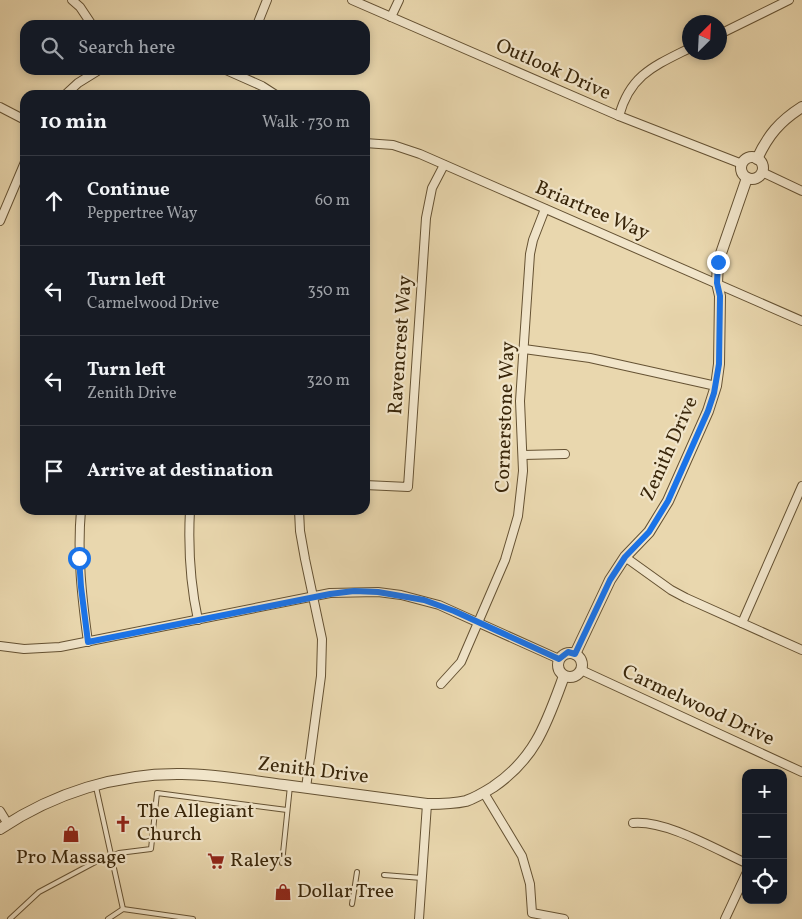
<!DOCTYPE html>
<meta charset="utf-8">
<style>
body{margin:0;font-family:Vollkorn,serif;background:#20242c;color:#f1f3f6}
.controls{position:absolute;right:15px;bottom:15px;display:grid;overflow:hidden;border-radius:10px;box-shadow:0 2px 8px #0003}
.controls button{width:45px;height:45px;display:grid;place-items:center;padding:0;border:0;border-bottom:1px solid #363941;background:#171b24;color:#f1f3f6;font:25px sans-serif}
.compass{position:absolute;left:682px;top:15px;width:45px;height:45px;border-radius:50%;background:#171b24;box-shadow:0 2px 8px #0003;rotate:24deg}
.stop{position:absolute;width:15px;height:15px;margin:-11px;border:4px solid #1a73e8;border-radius:50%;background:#fff}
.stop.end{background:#1a73e8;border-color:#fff;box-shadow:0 1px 5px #0008}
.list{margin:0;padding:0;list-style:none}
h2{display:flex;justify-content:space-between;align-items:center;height:65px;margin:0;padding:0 20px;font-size:21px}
h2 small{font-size:16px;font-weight:400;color:#9ea1a6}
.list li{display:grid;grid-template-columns:32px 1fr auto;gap:15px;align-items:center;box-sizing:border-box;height:90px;padding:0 20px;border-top:1px solid #363941}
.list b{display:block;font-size:19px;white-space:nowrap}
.list p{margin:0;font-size:16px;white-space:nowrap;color:#9ea1a6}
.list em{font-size:16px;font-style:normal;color:#9ea1a6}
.icon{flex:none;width:28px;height:28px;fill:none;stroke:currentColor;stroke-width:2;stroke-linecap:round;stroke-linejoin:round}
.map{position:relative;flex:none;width:802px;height:919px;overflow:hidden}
.search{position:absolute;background:#171b24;box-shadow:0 2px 8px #0003;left:20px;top:20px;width:350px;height:55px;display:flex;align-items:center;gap:12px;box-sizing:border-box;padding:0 18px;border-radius:15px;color:#9ea1a6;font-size:19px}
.panel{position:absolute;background:#171b24;box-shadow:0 2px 8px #0003;left:20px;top:90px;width:350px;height:425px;border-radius:15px}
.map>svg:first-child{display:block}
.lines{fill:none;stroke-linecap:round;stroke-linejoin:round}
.service-casing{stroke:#655233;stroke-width:6}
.minor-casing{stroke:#655233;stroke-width:10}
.tertiary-casing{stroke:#655233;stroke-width:12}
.service{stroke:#f1e5ca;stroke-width:4}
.minor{stroke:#f1e5ca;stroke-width:8}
.tertiary{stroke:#f1e5ca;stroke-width:10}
.route{stroke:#1a73e8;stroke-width:6}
.labels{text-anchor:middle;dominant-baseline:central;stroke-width:4.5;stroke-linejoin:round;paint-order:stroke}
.street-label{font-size:20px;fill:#39260a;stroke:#f1e5ca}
.poi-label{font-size:20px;fill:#39260a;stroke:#f1e5ca;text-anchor:start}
</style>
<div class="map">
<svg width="802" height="919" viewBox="0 0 802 919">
<rect width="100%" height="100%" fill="#e9d7ae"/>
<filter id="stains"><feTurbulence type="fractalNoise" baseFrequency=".004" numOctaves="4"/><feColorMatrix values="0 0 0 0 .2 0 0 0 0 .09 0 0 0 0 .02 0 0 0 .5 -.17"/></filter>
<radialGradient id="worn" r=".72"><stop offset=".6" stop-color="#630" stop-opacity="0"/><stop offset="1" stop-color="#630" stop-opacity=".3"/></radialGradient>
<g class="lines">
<g class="service-casing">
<g id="service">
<polyline points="96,787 123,909"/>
<polyline points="282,863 290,786"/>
<polyline points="384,875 422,878"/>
<polyline points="352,904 357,872"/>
<polyline points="10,919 39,892 99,860 119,853 151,849 157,793 287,810"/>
<polyline points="108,919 123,909 193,919"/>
</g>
</g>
<g class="minor-casing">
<g id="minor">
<polyline points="72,0 80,7 92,25"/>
<polyline points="352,0 619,116 742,164"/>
<polyline points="391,17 399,0"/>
<polyline points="257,25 267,0"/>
<polyline points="720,34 789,0"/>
<polyline points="226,70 262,86 276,95"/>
<polyline points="65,95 78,83 99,70"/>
<polyline points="0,107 25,120"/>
<path d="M619 116C630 75 654 66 690 48"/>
<polyline points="365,143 393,145 420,154 802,321"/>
<polyline points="762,172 802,191"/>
<polyline points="0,221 25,162"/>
<polyline points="524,349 590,358 716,386"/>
<polyline points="523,455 565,454"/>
<polyline points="365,485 408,487 426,218 432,188 444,165"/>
<path d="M81 510C77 555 82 598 88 642"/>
<path d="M190 510C188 548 190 583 198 620"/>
<polyline points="299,510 300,531 305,559 322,639 321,676 306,788"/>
<polyline points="625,557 671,590 686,598 802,650"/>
<polyline points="742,623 802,486"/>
<polyline points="0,646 24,649 60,647 330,593 378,592 401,595 439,605 559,659"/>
<polyline points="581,670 802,772"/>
<polyline points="441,684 461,662 505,560 518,516 523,471 520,401 530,254 533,240 545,209"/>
<polyline points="484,793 522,856 530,884 532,913 564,919"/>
<polyline points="0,811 8,824"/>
<path d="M633 823C666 820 715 849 746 863"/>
<polyline points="419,919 427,804"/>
<polyline points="725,919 746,874"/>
</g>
</g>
<g class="tertiary-casing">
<g id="tertiary">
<circle cx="752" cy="168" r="11"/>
<path d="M757 159C768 135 780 121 802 107"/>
<circle cx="570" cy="665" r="12"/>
<polyline points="575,654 610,580 625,557 649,532 668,501 708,411 716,386 719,364 720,296 717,283 718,262 747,178"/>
<path d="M0 829C54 793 117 773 182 774 216 774 251 781 284 785 332 791 380 798 427 804 440 804 453 804 466 801 475 798 485 792 493 787 536 758 547 722 564 676"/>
</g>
</g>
<use href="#service" class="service"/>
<use href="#minor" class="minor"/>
<use href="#tertiary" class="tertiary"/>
</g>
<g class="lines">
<polyline class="route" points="79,558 81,587 88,642 330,594 354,591 378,592 424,600 454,611 559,659 568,652 575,654 610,580 625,557 649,532 668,501 708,411 714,393 719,364 720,296 717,283 718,262"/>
</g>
<defs>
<g id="church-bare" transform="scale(1.35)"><path d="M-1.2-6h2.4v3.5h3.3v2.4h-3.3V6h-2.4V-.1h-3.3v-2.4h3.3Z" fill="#8f2418" stroke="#f1e5ca" stroke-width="2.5" paint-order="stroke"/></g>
<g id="shop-bare" transform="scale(1.35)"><path d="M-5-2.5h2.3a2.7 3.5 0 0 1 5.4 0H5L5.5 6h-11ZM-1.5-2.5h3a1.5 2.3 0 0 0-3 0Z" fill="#8f2418" stroke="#f1e5ca" stroke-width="2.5" paint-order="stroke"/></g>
<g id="supermarket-bare" transform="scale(1.35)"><path d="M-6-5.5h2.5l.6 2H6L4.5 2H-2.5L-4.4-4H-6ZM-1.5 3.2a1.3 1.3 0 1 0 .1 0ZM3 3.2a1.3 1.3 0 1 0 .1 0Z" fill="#8f2418" stroke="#f1e5ca" stroke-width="2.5" paint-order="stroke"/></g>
</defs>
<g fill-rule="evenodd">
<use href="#church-bare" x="123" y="824"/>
<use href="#shop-bare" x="71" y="834"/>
<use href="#supermarket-bare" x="216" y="861"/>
<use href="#shop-bare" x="283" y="892"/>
</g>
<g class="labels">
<g class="street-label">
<text transform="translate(553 70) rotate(24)">Outlook Drive</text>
<text transform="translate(592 211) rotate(23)">Briartree Way</text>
<text transform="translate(401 345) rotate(-86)">Ravencrest Way</text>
<text transform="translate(506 417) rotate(-88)">Cornerstone Way</text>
<text transform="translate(670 449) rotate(-66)">Zenith Drive</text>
<text transform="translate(698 706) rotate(25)">Carmelwood Drive</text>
<text transform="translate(313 771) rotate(7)">Zenith Drive</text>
</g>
<g class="poi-label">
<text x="137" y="812">The Allegiant<tspan x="137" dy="23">Church</tspan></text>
<text x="71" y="858" text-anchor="middle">Pro Massage</text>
<text x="230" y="861">Raley's</text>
<text x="297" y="892">Dollar Tree</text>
</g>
</g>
<rect width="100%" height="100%" filter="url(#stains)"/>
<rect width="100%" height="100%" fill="url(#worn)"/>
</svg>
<div class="controls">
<button>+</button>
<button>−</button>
<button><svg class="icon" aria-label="locate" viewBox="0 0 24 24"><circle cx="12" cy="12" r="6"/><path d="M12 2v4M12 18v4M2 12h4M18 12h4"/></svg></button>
</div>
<svg class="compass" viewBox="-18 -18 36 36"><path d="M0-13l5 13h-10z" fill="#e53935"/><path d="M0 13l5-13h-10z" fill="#9ea1a6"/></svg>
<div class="stop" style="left:79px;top:558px"></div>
<div class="stop end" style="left:718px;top:262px"></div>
<div class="search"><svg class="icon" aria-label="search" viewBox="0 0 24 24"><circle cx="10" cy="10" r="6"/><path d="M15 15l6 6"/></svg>Search here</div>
<section class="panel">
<h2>10 min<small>Walk · 730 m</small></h2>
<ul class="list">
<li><svg class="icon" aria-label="ahead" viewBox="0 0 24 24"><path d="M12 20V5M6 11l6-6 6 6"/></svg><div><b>Continue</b><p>Peppertree Way</p></div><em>60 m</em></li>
<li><svg class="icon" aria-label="left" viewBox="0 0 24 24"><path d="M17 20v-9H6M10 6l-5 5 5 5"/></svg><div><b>Turn left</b><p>Carmelwood Drive</p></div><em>350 m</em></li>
<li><svg class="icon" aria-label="left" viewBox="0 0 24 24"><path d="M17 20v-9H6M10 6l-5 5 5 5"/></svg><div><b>Turn left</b><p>Zenith Drive</p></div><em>320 m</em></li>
<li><svg class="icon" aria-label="arrive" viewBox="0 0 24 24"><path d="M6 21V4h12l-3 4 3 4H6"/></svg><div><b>Arrive at destination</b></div></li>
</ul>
</section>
</div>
